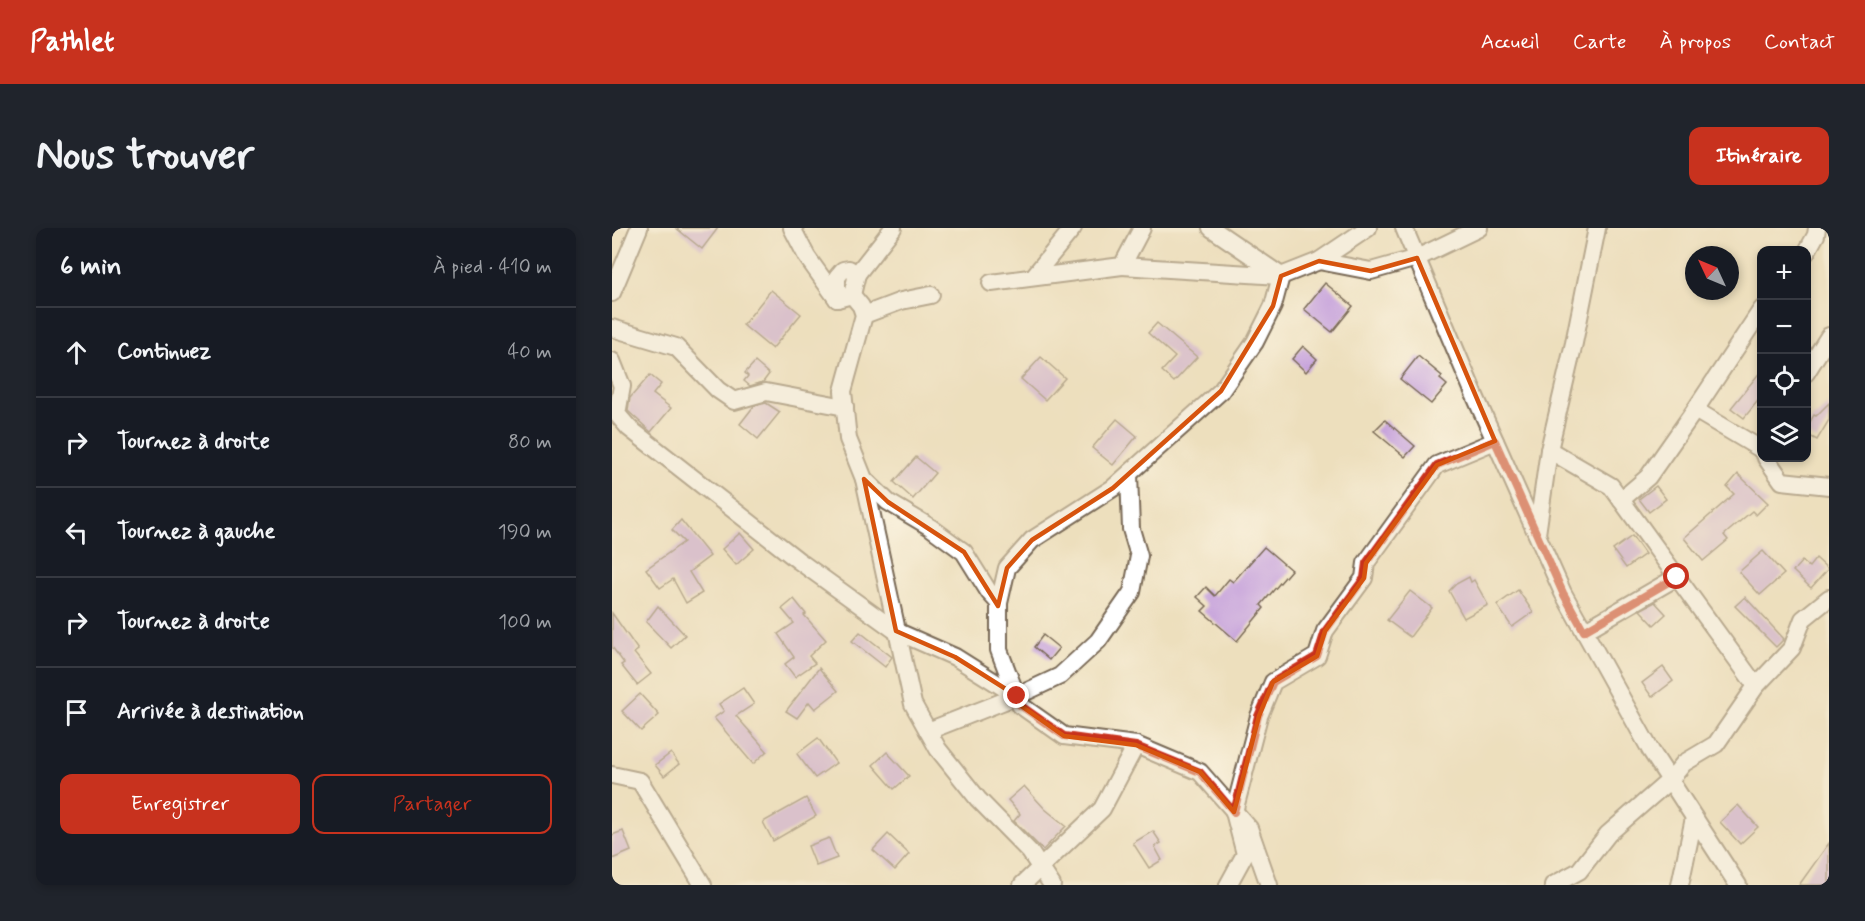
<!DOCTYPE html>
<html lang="fr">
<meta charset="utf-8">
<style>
body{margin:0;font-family:Mynerve,sans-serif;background:#20242c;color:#f1f3f6}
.controls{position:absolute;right:18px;top:18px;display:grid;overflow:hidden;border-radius:12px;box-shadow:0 3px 9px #0003}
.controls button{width:54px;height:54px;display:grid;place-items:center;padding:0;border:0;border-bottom:2px solid #363941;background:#171b24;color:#f1f3f6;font:30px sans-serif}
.compass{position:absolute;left:1073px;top:18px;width:54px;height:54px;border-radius:50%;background:#171b24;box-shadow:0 3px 9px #0003;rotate:314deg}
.stop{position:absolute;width:18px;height:18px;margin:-14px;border:4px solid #c8321e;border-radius:50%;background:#fff}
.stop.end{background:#c8321e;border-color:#fff;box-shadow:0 2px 6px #0008}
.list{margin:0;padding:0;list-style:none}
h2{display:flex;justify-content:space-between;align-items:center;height:78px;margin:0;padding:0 24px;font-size:26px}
h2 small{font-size:20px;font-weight:400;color:#9ea1a6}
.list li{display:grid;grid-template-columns:39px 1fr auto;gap:18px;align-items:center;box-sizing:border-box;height:90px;padding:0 24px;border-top:2px solid #363941}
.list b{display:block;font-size:22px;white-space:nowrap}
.list em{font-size:20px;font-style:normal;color:#9ea1a6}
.actions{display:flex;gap:12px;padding:18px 24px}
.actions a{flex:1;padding:14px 0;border:2px solid #c8321e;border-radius:12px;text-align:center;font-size:21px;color:#c8321e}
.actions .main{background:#c8321e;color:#fff}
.icon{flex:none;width:33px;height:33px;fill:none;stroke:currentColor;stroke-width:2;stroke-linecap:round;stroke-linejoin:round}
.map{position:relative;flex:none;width:1217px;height:657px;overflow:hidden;border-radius:12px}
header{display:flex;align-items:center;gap:36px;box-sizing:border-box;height:84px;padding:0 30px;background:#c8321e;color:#fff}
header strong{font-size:28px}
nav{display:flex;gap:33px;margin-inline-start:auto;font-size:21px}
.intro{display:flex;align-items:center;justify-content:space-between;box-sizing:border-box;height:144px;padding:0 36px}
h1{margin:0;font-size:42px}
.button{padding:15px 27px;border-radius:12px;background:#c8321e;color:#fff;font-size:21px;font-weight:700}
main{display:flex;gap:36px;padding:0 36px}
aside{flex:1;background:#171b24;border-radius:12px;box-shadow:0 3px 9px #0003}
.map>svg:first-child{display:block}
.building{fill:#c39ddb}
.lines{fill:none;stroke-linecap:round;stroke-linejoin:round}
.street-casing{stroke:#796956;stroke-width:20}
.street{stroke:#fff;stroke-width:16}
.route{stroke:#c8321e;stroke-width:8}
.marked{fill:none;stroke:#d7540e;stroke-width:4.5;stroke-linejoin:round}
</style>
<header>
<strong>Pathlet</strong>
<nav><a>Accueil</a><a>Carte</a><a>À propos</a><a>Contact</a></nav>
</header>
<div class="intro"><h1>Nous trouver</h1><a class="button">Itinéraire</a></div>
<main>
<aside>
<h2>6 min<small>À pied · 410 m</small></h2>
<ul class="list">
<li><svg class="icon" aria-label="ahead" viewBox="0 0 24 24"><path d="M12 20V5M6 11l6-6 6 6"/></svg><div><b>Continuez</b></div><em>40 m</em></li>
<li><svg class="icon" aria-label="right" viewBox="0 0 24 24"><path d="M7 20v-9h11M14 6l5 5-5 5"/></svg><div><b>Tournez à droite</b></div><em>80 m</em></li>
<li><svg class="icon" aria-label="left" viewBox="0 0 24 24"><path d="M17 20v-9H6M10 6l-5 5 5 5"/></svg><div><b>Tournez à gauche</b></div><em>190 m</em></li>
<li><svg class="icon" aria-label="right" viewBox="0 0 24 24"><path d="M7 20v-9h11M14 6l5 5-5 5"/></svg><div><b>Tournez à droite</b></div><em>100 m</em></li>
<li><svg class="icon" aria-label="arrive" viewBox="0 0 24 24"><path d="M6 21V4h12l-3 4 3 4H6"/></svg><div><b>Arrivée à destination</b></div></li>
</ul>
<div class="actions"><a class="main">Enregistrer</a><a>Partager</a></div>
</aside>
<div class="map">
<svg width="1217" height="657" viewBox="0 0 1217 657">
<rect width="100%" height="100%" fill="#fcf5e5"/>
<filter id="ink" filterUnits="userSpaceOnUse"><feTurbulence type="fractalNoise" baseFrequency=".0167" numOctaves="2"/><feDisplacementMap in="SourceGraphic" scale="12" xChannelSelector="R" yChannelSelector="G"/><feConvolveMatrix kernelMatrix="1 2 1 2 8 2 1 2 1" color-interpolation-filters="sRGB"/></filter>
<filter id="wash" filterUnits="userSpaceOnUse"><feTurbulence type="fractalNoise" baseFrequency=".008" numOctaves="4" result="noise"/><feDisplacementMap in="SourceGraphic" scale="24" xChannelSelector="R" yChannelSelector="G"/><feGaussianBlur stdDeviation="1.35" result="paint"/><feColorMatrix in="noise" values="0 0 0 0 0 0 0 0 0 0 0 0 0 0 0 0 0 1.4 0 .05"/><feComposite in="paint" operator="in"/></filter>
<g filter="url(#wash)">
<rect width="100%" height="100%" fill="#eddfbd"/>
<g id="blocks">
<g class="building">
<polygon points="64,0 106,0 90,21"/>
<polygon points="713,55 741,78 720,104 692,81"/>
<polygon points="159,62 189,86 160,121 131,97"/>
<polygon points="545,95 585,129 562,154 550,143 563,129 536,105"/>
<polygon points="691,118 705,131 694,144 680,131"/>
<polygon points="806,128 830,148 828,151 835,157 819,176 788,151"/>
<polygon points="429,129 453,150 433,172 409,151"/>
<polygon points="143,134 157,146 151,154 138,158 132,153 136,148 133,145"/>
<polygon points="1149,143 1149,169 1132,190 1119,180"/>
<polygon points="38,147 49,156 41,166 59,180 39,204 16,183 18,170"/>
<polygon points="154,175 168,184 146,211 128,196 142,178"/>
<polygon points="1217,175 1217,192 1205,212 1194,206 1194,201 1202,187 1204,188"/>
<polygon points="505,191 525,208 501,237 480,220"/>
<polygon points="773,192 803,218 793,229 762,203"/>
<polygon points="304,229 323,245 301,271 282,254"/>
<polygon points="1126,246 1156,275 1144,287 1140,283 1112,307 1116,312 1091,333 1072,310 1122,266 1115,259"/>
<polygon points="1044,258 1054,271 1037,284 1027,271"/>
<polygon points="69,292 98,328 77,344 90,365 74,375 61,351 48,360 34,341 72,314 60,302"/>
<polygon points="128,305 142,321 124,337 110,321"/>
<polygon points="1020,308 1033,326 1014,340 1001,322"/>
<polygon points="652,319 679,342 649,377 652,380 625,413 590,383 595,378 585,369 594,359 603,368 617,351 621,354"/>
<polygon points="1151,323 1172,346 1148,367 1127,344"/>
<polygon points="1204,330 1216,341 1199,360 1181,343 1190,333 1197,339"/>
<polygon points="857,349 859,354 862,352 876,377 852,390 837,363 844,356"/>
<polygon points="906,362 921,384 900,399 885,377"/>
<polygon points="798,363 820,380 798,409 775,392"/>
<polygon points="1133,369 1172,411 1164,419 1123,378"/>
<polygon points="182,371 194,386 192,387 214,412 197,428 203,435 183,449 173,436 182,429 166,406 182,395 170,381"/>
<polygon points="1043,374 1054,386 1042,397 1028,382"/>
<polygon points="46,378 73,407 59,420 34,394"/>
<polygon points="0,385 26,422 22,425 39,446 25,457 9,437 12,435 0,419"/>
<polygon points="248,404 280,429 273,439 240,413"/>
<polygon points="431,407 447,420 437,432 422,419"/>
<polygon points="1051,439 1061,453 1040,469 1030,455"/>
<polygon points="207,440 226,463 203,481 197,474 185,490 174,483"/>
<polygon points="131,460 142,476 124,488 155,523 141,536 102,490 112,483 107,476"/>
<polygon points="28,466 47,487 29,503 10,483"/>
<polygon points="206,510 224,535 203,550 185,526"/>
<polygon points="275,524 297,548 282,561 261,537"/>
<polygon points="59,525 67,536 52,548 43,537"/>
<polygon points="412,558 433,581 454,598 431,622 402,593 408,586 396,572"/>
<polygon points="194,570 204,588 161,613 151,594"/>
<polygon points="1126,577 1146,599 1128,616 1108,594"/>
<polygon points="11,603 19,623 0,631 0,607"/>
<polygon points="541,603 549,615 543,619 550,632 537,640 521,615"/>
<polygon points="276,606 297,626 283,642 261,622"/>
<polygon points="217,610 225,630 204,638 196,618"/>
<polygon points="1217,615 1217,657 1187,657"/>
</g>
</g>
</g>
<g filter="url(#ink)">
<use href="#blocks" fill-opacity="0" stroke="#796956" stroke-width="1.5"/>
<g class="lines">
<g class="street-casing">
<g id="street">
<polyline points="180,0 195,29 225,71"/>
<polyline points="599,0 668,47"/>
<polyline points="792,0 863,168 951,365 1039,523 1126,657"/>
<polyline points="1194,25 1204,7 1205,0"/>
<polyline points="707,33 759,43 805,30 867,0"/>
<polyline points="510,38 669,48 707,33 756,0"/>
<polygon points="237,41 245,46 240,67 225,71 225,49 231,42"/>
<polyline points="245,46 281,0"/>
<polyline points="421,49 461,0"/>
<polyline points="379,55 510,38 530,0"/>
<polyline points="0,65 27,0"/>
<polyline points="240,67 249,78 252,87 231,163 236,211 252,251 276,274 318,299 352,324 377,364 387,375"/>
<polyline points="252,87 289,73 319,67"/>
<polyline points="0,100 64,119 106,162 122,173 154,164 233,179"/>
<polyline points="0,133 10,158 5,186 17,200 187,333 284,403 343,429 405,468"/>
<polyline points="1194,145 1217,108"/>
<polyline points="1083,182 1150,81"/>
<polyline points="937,222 999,258 1144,458 1104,516 1072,535 1058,552 996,606 967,643 941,657"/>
<polyline points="1154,230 1170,253 1217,258"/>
<polyline points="252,251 301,476 326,521 366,571 418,624 440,657"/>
<polyline points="1009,272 1036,249 1083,182 1147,220 1150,223"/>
<polyline points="925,306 937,222 962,115 985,0"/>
<polyline points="972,403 1065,349"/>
<polyline points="1144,458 1180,420 1191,391 1217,370"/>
<polyline points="316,503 405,468 448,448 486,413 520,364 527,328 519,301 517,246"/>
<polyline points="0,547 28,553 91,657"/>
<polyline points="410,657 490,581 524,517"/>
<polyline points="616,657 633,626 622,584 647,488 661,454 705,428 713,403 752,350 754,335 825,237 883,213"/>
<polyline points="657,657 637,600 588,544 524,517 452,508 408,477 387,422 387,375 395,340 420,312 501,260 609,163 643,114 661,78 669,48"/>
<polyline points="1068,657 1082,590"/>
</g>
</g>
<use href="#street" class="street"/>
</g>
</g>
<g class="lines" filter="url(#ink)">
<polyline class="route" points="405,468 408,477 452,508 524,518 588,544 622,584 646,488 661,454 705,428 713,403 752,350 754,335 825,237 883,213 951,365 972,403 1065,349"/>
</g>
<path d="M0 0H1217V657H0ZM805 30 883 213 825 237 754 335 752 350 713 403 705 428 661 454 647 488 622 584 588 544 524 517 452 508 408 477 405 468 343 429 284 403 252 251 276 274 352 324 386 378 395 340 420 312 501 260 609 163 661 78 669 48 707 33 759 43Z" fill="#eddfbd" fill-opacity=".55" fill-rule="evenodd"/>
<path class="marked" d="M805 30 883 213 825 237 754 335 752 350 713 403 705 428 661 454 647 488 622 584 588 544 524 517 452 508 408 477 405 468 343 429 284 403 252 251 276 274 352 324 386 378 395 340 420 312 501 260 609 163 661 78 669 48 707 33 759 43Z"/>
</svg>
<div class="controls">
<button>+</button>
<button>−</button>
<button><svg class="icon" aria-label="locate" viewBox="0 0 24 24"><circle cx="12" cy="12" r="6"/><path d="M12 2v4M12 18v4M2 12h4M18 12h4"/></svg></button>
<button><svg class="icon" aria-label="layers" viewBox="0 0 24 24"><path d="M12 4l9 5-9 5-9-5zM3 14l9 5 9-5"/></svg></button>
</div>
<svg class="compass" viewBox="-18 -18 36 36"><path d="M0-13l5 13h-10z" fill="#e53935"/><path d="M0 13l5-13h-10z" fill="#9ea1a6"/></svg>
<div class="stop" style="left:1065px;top:349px"></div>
<div class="stop end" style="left:405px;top:468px"></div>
</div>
</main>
